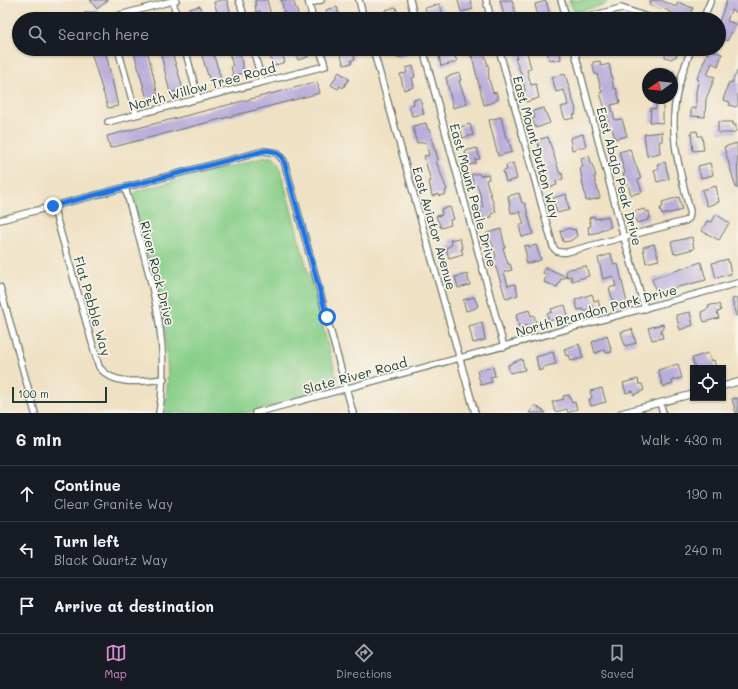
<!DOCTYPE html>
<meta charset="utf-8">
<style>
body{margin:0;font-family:Mali,sans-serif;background:#242831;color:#f1f3f6}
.controls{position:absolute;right:12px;bottom:12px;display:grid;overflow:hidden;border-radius:0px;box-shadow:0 1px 3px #0004}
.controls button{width:36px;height:36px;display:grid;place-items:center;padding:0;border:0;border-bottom:1px solid #363941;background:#171b24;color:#f1f3f6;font:20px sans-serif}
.compass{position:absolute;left:642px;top:68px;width:36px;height:36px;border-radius:50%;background:#171b24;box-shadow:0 1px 3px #0004;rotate:255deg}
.scale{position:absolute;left:12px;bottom:10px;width:95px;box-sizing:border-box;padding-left:4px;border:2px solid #1f3d34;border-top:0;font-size:11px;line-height:14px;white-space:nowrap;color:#1f3d34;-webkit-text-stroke:3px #f7f3e8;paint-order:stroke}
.stop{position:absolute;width:12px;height:12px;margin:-9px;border:3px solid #1a73e8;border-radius:50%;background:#fff}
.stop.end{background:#1a73e8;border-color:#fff;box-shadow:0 1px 4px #0008}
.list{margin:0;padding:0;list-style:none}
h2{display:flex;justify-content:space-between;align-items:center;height:52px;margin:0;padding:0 16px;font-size:17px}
h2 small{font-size:13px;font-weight:400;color:#9ea1a6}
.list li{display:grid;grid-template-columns:26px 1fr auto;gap:12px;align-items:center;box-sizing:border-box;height:56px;padding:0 16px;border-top:1px solid #363941}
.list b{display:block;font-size:15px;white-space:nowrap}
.list p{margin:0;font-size:13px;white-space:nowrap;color:#9ea1a6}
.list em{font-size:13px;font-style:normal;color:#9ea1a6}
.icon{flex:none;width:22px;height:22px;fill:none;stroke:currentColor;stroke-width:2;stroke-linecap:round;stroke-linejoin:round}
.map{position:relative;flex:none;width:738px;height:413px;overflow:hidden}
.search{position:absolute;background:#171b24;box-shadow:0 1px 3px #0004;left:12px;right:12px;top:12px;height:44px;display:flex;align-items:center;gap:10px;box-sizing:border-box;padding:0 14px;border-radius:22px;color:#9ea1a6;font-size:15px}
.sheet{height:220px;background:#171b24}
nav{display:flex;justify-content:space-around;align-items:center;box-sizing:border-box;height:56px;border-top:1px solid #363941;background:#171b24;font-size:11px;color:#9ea1a6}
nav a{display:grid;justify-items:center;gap:2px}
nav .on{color:#d690ce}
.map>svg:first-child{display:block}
.green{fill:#89cf8a;stroke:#54865f}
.building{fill:#b9addb}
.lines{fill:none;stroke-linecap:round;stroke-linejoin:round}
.street-casing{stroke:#687666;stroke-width:8}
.street{stroke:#fff;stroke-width:5.5}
.route{stroke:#1a73e8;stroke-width:5}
.labels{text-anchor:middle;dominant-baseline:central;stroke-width:3.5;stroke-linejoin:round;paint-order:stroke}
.street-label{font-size:13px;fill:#1f3d34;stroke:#f7f3e8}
</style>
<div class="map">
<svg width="738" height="413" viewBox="0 0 738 413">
<rect width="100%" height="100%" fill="#f7f3e8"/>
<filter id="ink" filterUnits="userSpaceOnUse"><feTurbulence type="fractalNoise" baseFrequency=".025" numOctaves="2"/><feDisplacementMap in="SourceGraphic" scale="8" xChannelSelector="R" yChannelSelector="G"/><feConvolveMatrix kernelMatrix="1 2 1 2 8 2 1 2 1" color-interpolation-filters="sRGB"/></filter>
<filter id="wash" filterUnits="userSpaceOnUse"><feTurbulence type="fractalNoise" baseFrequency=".012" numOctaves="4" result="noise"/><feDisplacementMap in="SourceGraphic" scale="16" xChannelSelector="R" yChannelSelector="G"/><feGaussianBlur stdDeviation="0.9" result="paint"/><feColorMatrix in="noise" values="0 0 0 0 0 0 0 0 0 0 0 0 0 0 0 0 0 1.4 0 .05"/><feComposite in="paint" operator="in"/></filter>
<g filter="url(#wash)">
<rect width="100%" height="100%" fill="#efe1c3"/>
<g class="green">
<polygon points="569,0 607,0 606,4 580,11 574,11"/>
<polygon points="266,157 273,157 279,165 337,379 336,387 331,391 246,413 165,413 168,375 165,330 161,307 132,196 137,191"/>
</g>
<g id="blocks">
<g class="building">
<polygon points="90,0 108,0 97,9"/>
<polygon points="221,0 227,0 232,19 219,19 214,2"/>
<polygon points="255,0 267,0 272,19 262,19 260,11 256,12"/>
<polygon points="281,0 293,0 299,17 286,19"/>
<polygon points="458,0 470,0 473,9 461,12"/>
<polygon points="500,0 512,0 517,19 505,19"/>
<polygon points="651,0 661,0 676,7 678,2 693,8 689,17 680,15 679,17 663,8 660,9 649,5"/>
<polygon points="727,0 738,0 738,13 731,10 727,21 736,24 727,41 719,37 719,22"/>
<polygon points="546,1 550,15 538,18 535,4"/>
<polygon points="440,4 444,18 429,19 425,8"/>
<polygon points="200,6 203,17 192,19 189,9"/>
<polygon points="337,7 340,19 328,19 326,10"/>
<polygon points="396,7 399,19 387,19 385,10"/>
<polygon points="85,12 97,12 97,18 85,19"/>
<polygon points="90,49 105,49 118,106 108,108"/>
<polygon points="133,49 144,49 146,54 148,53 158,96 147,99"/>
<polygon points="171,49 183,89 170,93 160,50"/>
<polygon points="200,49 212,49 221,79 210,82"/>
<polygon points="228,49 239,49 244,73 233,76 231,66 233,66"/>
<polygon points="294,49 306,49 308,57 298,60"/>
<polygon points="352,49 355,59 351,60 352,63 344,65 340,53"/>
<polygon points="395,49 406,49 408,55 397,58"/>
<polygon points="444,49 450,49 452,57 455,56 457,62 441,66 438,50"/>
<polygon points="468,49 483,49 489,69 488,69 489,79 493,93 496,92 498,99 494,102 484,105 472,56 471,57"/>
<polygon points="526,49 531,68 527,70 531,85 536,84 539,98 526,102 523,92 525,91 523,79 515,58 517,58 515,52"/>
<polygon points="547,49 560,49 561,59 554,61 554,59 549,60"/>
<polygon points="666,49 679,49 676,57 673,57 672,59 665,57"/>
<polygon points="709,49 722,54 718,66 712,63 707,75 715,77 706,99 705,117 691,116 691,108 696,109 696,91 699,80 697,79"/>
<polygon points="282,53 285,62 273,66 270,56"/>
<polygon points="600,61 601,66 609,64 614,89 616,88 620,103 611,105 615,120 622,119 627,136 615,139 612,128 610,128 607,118 608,118 600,93 602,92 597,74 595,74 593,67 593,62"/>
<polygon points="413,66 415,77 412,78 414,87 404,90 400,74 407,73 406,68"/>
<polygon points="656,68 674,72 673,74 654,74"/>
<polygon points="738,69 738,104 736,107 729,105 730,102 723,100 729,82 732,83"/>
<polygon points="339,72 349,79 343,88 340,86 338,89 331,85"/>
<polygon points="459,73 461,80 459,81 467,104 453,108 446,77"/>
<polygon points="565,74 576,110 575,111 576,114 573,115 574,118 565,120 561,107 568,105 565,93 563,90 556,92 552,77"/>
<polygon points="317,82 320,93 110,148 107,136"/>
<polygon points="420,98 424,114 412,116 409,106 414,104 413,100"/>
<polygon points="656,102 663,102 663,123 650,122 651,108 656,109"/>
<polygon points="544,108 550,123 536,128 532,119 535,118 533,111"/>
<polygon points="501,117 506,138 508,138 512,152 498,156 489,120"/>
<polygon points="718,122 733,122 733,125 736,125 736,131 734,133 718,133"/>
<polygon points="426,123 428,130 430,130 434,149 435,149 438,160 436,161 447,190 445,191 446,194 439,196 439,194 432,196 429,182 431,181 424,156 429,155 426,142 417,143 415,137 413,126"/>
<polygon points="470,124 473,135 463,138 460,127"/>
<polygon points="697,131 698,136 702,136 704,150 693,151 691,132"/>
<polygon points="662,132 662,141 659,142 660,153 647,156 644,134"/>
<polygon points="583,134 586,146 572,150 570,138"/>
<polygon points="548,137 560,174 562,173 563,179 556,181 557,185 550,187 537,140"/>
<polygon points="737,143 738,188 736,188 724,147"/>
<polygon points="477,148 480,159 475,160 476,163 469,165 465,151"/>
<polygon points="630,149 641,179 638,180 642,192 631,195 628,184 626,184 623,174 625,173 619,152"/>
<polygon points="589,156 596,176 594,177 600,198 586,201 580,168 583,167 581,158"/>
<polygon points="665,162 669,179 657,182 654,170 659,169 657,164"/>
<polygon points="513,163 517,179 506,182 503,171 507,170 506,165"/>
<polygon points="710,163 713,175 701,178 698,166"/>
<polygon points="479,173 480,176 488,174 489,179 486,180 496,212 491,214 492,217 484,219 479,208 483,207 480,194 477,185 474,186 471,175"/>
<polygon points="716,186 719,202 707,206 702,190"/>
<polygon points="519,193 522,203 525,203 533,234 522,237 519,226 524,224 520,212 511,213 508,196"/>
<polygon points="566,194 569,210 557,213 553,198"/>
<polygon points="679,197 682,210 662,215 660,208 663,207 662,202"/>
<polygon points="450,207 454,219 450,220 451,225 441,228 436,216 442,215 441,209"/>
<polygon points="645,209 645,212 649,211 650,218 648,218 648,220 637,223 633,212"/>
<polygon points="716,214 729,223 719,240 702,231 707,221 712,222"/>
<polygon points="594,216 595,219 608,216 611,227 600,230 600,232 589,234 588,227 591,226 589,218"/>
<polygon points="571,228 572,230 575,229 577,236 570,241 563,242 560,231"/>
<polygon points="501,229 505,247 503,248 508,264 510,264 512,270 504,272 508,286 515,284 518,295 506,299 493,258 496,257 493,245 490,240 489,240 487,233"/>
<polygon points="692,237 694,249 674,254 671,242"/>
<polygon points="459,238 463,249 461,249 463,254 449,258 446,248 452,245 450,240"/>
<polygon points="654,244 659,260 646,263 643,247"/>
<polygon points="529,245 529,247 536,245 541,260 526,264 525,259 527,258 524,246"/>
<polygon points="611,254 614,265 618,264 627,303 615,306 609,288 616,286 613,276 603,279 598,258"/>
<polygon points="728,259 731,274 716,278 712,263"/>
<polygon points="701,262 706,280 674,288 674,290 657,294 652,279"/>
<polygon points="586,266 589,276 572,281 571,276 561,279 557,287 544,282 547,275 543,273 545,267 567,277 566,271 569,269"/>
<polygon points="467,274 470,285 458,288 455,277"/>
<polygon points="592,294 594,301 598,300 600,308 590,311 584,311 583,309 578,310 575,300"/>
<polygon points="474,297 478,306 476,308 466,311 463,300"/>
<polygon points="738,298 738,316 736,316 732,299"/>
<polygon points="715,304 716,306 719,304 721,311 717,312 719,318 704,322 701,312 709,308 708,306"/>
<polygon points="565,305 569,319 560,322 559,318 549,321 547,314 552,312 551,309"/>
<polygon points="529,310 531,316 534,315 536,323 532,324 533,327 528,329 527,325 519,327 516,314"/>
<polygon points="690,312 693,325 680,330 676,315"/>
<polygon points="482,322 485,340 473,343 469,326"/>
<polygon points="663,324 664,329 661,330 663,338 652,340 648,328"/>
<polygon points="632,329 636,343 625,346 621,332"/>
<polygon points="607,335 612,352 606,353 605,350 595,353 592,342"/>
<polygon points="579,344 583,358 571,361 569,355 566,356 564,349"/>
<polygon points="553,352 556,364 543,367 544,369 539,371 536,357"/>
<polygon points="708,353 711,361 714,360 716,368 695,368 692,358"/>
<polygon points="522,359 525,370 510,373 508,365 511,364 511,363"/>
<polygon points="678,364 682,378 672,380 673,384 663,387 658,370"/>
<polygon points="493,367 495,376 490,377 492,382 481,385 477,371"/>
<polygon points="638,379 639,384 642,384 644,390 634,395 633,391 626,393 623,383"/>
<polygon points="602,388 606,402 591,406 589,399 592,398 590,391"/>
<polygon points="569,395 572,403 575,402 577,409 568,413 567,409 555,412 552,402 564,399 563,396"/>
<polygon points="738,398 738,413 736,413 732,399"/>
<polygon points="535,405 546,413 529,413"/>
</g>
</g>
</g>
<g filter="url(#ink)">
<use href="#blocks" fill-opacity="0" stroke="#687666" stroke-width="1"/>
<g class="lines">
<g class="street-casing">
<g id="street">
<polyline points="239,0 245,19"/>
<polyline points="308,0 313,19"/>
<polyline points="359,0 364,19"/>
<polyline points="410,0 415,19"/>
<polyline points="486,0 491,19"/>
<polyline points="561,0 567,19"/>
<polyline points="173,1 177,19"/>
<polyline points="309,4 321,0"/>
<polyline points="113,19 120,15 176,0"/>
<polyline points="581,19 621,8 653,19"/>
<polyline points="703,19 711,0"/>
<polyline points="118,49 136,114"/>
<polyline points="185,49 198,98"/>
<polyline points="253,49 262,81"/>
<polyline points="373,49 475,413"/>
<polyline points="423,49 504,347"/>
<path d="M499 49 552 243C554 252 559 253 567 252L685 221 689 218 690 211C680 172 668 134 677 93 680 78 686 64 691 49"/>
<polyline points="574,49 624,238 645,309"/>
<polyline points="108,122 325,66 320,49"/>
<path d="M125 187C145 261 173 335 159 413"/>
<path d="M53 206 99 367C115 387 141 381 164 379"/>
<polyline points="0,220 264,151 277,153 284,161 353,413"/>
<polyline points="0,287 35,413"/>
<polyline points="723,386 738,382"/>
<polyline points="660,403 663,413"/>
<polyline points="255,413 738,283"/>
<polyline points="621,413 693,394"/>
</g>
</g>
<use href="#street" class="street"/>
</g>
</g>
<g class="lines" filter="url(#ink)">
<path class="route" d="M53 206 264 151C273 150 280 153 284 161L327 317"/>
</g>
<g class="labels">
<g class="street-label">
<text transform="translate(202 86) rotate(-15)">North Willow Tree Road</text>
<text transform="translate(537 147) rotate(75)">East Mount Dutton Way</text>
<text transform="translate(620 176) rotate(75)">East Abajo Peak Drive</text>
<text transform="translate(474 195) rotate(75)">East Mount Peale Drive</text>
<text transform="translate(435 228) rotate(74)">East Aviator Avenue</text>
<text transform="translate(158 273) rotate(76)">River Rock Drive</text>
<text transform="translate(93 306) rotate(74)">Flat Pebble Way</text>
<text transform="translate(596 310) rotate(-15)">North Brandon Park Drive</text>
<text transform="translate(355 375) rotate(-15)">Slate River Road</text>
</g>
</g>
</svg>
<div class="controls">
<button><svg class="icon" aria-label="locate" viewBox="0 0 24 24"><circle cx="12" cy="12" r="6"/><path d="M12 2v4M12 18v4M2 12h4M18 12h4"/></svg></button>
</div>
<svg class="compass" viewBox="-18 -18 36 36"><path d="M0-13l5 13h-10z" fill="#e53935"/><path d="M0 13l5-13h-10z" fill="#9ea1a6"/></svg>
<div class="scale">100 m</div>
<div class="stop" style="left:327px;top:317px"></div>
<div class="stop end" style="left:53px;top:206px"></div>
<div class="search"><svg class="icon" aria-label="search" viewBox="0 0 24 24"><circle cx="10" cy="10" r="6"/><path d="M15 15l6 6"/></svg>Search here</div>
</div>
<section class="sheet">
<h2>6 min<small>Walk · 430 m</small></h2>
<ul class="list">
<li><svg class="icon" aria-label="ahead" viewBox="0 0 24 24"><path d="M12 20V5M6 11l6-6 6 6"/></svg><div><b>Continue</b><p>Clear Granite Way</p></div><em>190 m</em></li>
<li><svg class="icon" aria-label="left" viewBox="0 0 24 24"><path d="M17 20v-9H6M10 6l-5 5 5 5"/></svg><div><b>Turn left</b><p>Black Quartz Way</p></div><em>240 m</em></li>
<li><svg class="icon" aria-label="arrive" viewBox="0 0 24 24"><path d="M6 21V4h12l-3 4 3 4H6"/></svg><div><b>Arrive at destination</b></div></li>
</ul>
</section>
<nav>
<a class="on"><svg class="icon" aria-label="map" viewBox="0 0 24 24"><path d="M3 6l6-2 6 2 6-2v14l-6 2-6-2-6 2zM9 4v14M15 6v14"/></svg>Map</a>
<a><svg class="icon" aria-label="directions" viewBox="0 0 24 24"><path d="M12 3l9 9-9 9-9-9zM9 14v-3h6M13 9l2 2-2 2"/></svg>Directions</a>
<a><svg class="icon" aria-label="saved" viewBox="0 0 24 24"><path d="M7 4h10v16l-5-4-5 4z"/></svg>Saved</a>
</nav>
